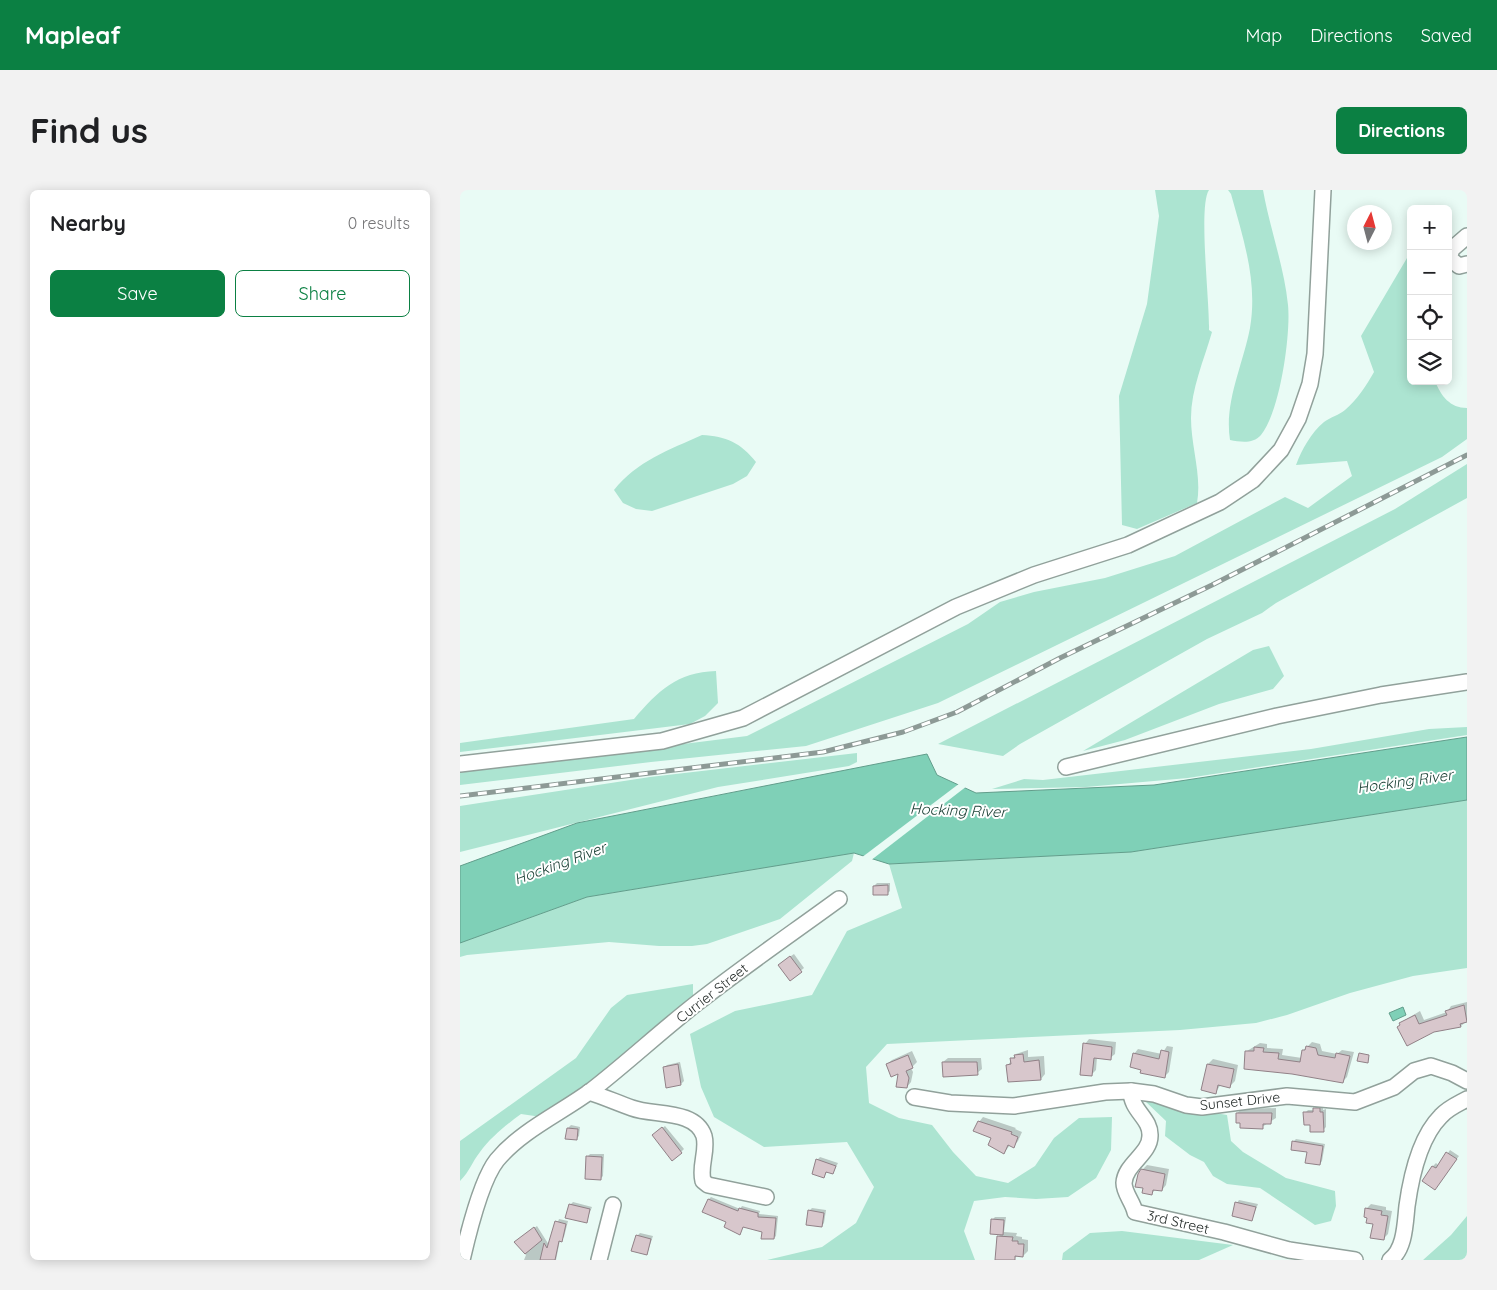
<!DOCTYPE html>
<meta charset="utf-8">
<style>
body{margin:0;font-family:Quicksand,sans-serif;background:#f2f2f2;color:#202124}
.controls{position:absolute;right:15px;top:15px;display:grid;overflow:hidden;border-radius:8px;box-shadow:0 2px 12px #0003}
.controls button{width:45px;height:45px;display:grid;place-items:center;padding:0;border:0;border-bottom:1px solid #e0e0e0;background:#fff;color:#202124;font:25px sans-serif}
.compass{position:absolute;left:887px;top:15px;width:45px;height:45px;border-radius:50%;background:#fff;box-shadow:0 2px 12px #0003;rotate:6deg}
.list{margin:0;padding:0;list-style:none}
h2{display:flex;justify-content:space-between;align-items:center;height:65px;margin:0;padding:0 20px;font-size:21px}
h2 small{font-size:16px;font-weight:400;color:#757577}
.actions{display:flex;gap:10px;padding:15px 20px}
.actions a{flex:1;padding:11px 0;border:1px solid #0b8043;border-radius:8px;text-align:center;font-size:18px;color:#0b8043}
.actions .main{background:#0b8043;color:#fff}
.icon{flex:none;width:28px;height:28px;fill:none;stroke:currentColor;stroke-width:2;stroke-linecap:round;stroke-linejoin:round}
.map{position:relative;flex:none;width:1007px;height:1070px;overflow:hidden;border-radius:8px}
header{display:flex;align-items:center;gap:30px;box-sizing:border-box;height:70px;padding:0 25px;background:#0b8043;color:#fff}
header strong{font-size:24px}
nav{display:flex;gap:28px;margin-inline-start:auto;font-size:18px}
.intro{display:flex;align-items:center;justify-content:space-between;box-sizing:border-box;height:120px;padding:0 30px}
h1{margin:0;font-size:35px}
.button{padding:12px 22px;border-radius:8px;background:#0b8043;color:#fff;font-size:18px;font-weight:700}
main{display:flex;gap:30px;padding:0 30px}
aside{flex:1;background:#fff;border-radius:8px;box-shadow:0 2px 12px #0003}
.map>svg:first-child{display:block}
.green{fill:#ace4d1}
.water{fill:#7fd0b7;stroke:#629d8b}
.pier{fill:#e9fbf5}
.shadow{fill:#0003}
.building{fill:#d8c7cc;stroke:#918187}
.lines{fill:none;stroke-linecap:round;stroke-linejoin:round}
.minor-casing{stroke:#91a19b;stroke-width:18}
.minor{stroke:#fff;stroke-width:15}
.rail-casing{stroke:#8d9a96;stroke-width:5}
.rail{stroke:#fff;stroke-width:3;stroke-dasharray:9;stroke-linecap:butt}
.labels{text-anchor:middle;dominant-baseline:central;stroke-width:4;stroke-linejoin:round;paint-order:stroke}
.street-label{font-size:14px;fill:#1f2624;stroke:#fff}
.water-label{font-size:15px;font-style:italic;fill:#1e4338;stroke:#fff}
</style>
<header>
<strong>Mapleaf</strong>
<nav><a>Map</a><a>Directions</a><a>Saved</a></nav>
</header>
<div class="intro"><h1>Find us</h1><a class="button">Directions</a></div>
<main>
<aside>
<h2>Nearby<small>0 results</small></h2>
<ul class="list">
</ul>
<div class="actions"><a class="main">Save</a><a>Share</a></div>
</aside>
<div class="map">
<svg width="1007" height="1070" viewBox="0 0 1007 1070">
<rect width="100%" height="100%" fill="#e9fbf5"/>
<g class="green">
<path d="M695 0H749C738 16 750 114 749 140L752 142C744 170 731 199 731 228 731 257 742 285 737 313L677 339 662 335 659 206 687 114 699 26Z"/>
<path d="M768 0H803C810 39 824 76 828 115 831 144 820 222 801 245 793 254 781 252 770 250 764 212 783 175 790 138 798 91 783 48 771 4Z"/>
<path d="M947 68 951 72V191H975C981 206 990 218 1007 218V249L982 267 478 513 346 556 191 572 0 595V582L287 546 508 434 540 412 574 402 645 388 715 366 825 307 848 318 892 286 887 271 836 275C842 259 851 243 864 232 871 227 879 225 885 220 897 210 906 196 914 182L901 146Z"/>
<path d="M242 245C266 246 281 253 296 272L287 286 273 294 192 321 176 319 163 313 154 300C177 271 209 260 242 245Z"/>
<polygon points="1007,274 1007,308 816,413 802,423 747,449 560,554 543,566 478,554 935,319"/>
<polygon points="809,456 824,486 813,499 759,514 665,550 623,561 793,460"/>
<path d="M256 481 258 513 245 526 230 534 0 562V553L174 529C198 501 217 482 256 481Z"/>
<polygon points="1007,537 1007,545 728,588 626,597 532,599 564,589 583,590 851,559 969,539"/>
<polygon points="397,563 397,572 389,576 258,597 0,662 0,616 190,587"/>
<polygon points="1007,610 1007,778 953,786 890,803 827,825 796,833 720,840 427,854 406,877 409,913 439,928 472,935 493,962 516,986 548,993 575,976 594,948 619,928 652,927 651,960 636,988 608,1007 576,1009 545,1007 514,1011 504,1041 515,1070 307,1070 362,1057 396,1033 414,997 387,952 304,957 254,927 241,897 230,844 275,821 352,805 387,741 442,718 429,674 671,662"/>
<polygon points="394,663 392,671 320,729 247,754 232,756 199,756 149,752 7,765 0,767 0,753 127,707"/>
<path d="M233 794V806L88 928 61 924C46 935 31 947 20 962 12 972 10 981 0 991V951L116 868 151 818 167 805Z"/>
<polygon points="685,911 767,925 771,951 783,962 826,988 875,1001 876,1016 871,1031 855,1035 800,998 767,994 753,986 744,972 730,965 705,946 706,931"/>
<polygon points="1007,1026 1007,1070 963,1070 991,1045"/>
<polygon points="662,1041 773,1055 739,1070 602,1070 603,1063 630,1043"/>
</g>
<g class="water">
<polygon points="1007,547 1007,610 671,662 429,674 394,663 127,707 0,753 0,676 117,633 467,564 477,585 516,603 694,595"/>
<polygon points="943,817 946,825 933,831 929,823"/>
</g>
<polygon class="pier" points="500,593 507,596 410,671 401,668"/>
<g class="shadow">
<polygon points="417,693 430,693 430,701 427,704 414,696"/>
<polygon points="334,764 344,778 330,789 322,772"/>
<polygon points="1007,812 1007,831 1001,836 991,839 991,836 940,833 960,821 964,830 987,822 991,816"/>
<polygon points="629,849 656,852 655,864 650,868 637,867 636,880 631,885 625,854"/>
<polygon points="852,852 860,854 862,861 877,864 882,860 894,862 887,887 883,891 787,861 800,853 807,854 807,858 823,859 822,865 842,868 843,861"/>
<polygon points="707,856 713,857 709,882 704,887 683,879 674,864 678,859 702,864"/>
<polygon points="568,860 568,867 584,866 585,884 581,889 548,875 556,864"/>
<polygon points="452,861 457,872 451,878 453,882 451,892 447,897 440,882 427,874 432,870"/>
<polygon points="488,868 521,868 522,879 517,883 483,872"/>
<polygon points="753,869 778,875 775,891 770,896 761,894 756,902 748,874"/>
<polygon points="220,872 224,891 221,894 204,878 207,875"/>
<polygon points="857,915 863,916 863,920 866,919 866,937 863,940 851,933 845,923 848,920 854,920"/>
<polygon points="816,918 816,928 802,937 777,923 782,919"/>
<polygon points="523,927 556,938 555,939 562,942 558,951 554,956 550,955 544,963 519,932"/>
<polygon points="111,935 120,937 119,946 116,949 108,938"/>
<polygon points="205,936 224,959 221,962 196,943"/>
<polygon points="836,949 865,954 862,971 860,974 848,961 833,952"/>
<polygon points="990,960 999,966 978,995 964,990 973,976 976,973 979,976"/>
<polygon points="130,964 144,964 143,986 140,989 127,967"/>
<polygon points="360,967 378,973 373,983 368,981 364,986 357,970"/>
<polygon points="687,975 709,979 706,995 702,1000 696,999 692,1003 682,980"/>
<polygon points="251,1007 280,1019 282,1016 300,1021 299,1024 318,1026 316,1046 314,1048 303,1041 284,1036 280,1043 249,1009"/>
<polygon points="779,1010 798,1014 792,1029 777,1013"/>
<polygon points="113,1012 132,1017 126,1032 110,1015"/>
<polygon points="911,1014 926,1017 926,1020 932,1021 928,1044 923,1049 906,1019"/>
<polygon points="352,1018 366,1020 364,1033 362,1036 349,1021"/>
<polygon points="535,1027 546,1027 544,1042 557,1043 556,1046 562,1047 562,1049 568,1050 568,1061 563,1066 558,1065 554,1069 538,1047 542,1043 532,1030"/>
<polygon points="99,1029 108,1031 104,1047 100,1050 96,1070 64,1070 66,1065 55,1052 77,1036 89,1055"/>
<polygon points="180,1043 193,1046 187,1064 177,1046"/>
</g>
<g class="building">
<polygon points="428,695 428,705 413,705 413,696"/>
<polygon points="330,766 342,782 330,791 318,775"/>
<polygon points="1004,815 1007,832 1000,834 1001,837 974,842 947,856 937,837 940,835 939,833 955,825 959,834 987,825 985,821"/>
<polygon points="623,853 652,857 651,870 634,868 632,886 620,885"/>
<polygon points="846,856 856,858 858,865 875,868 876,863 890,866 883,893 832,884 784,879 785,861 794,861 794,857 804,858 803,862 819,863 818,869 840,872 842,860 845,860"/>
<polygon points="701,860 709,862 705,888 680,883 681,880 670,877 673,863 699,869"/>
<polygon points="899,863 909,865 908,873 897,871"/>
<polygon points="563,864 564,872 579,870 581,890 548,892 546,875 551,874 550,868 555,868 554,865"/>
<polygon points="448,865 453,878 446,881 449,888 447,898 436,897 438,884 431,887 426,874"/>
<polygon points="482,872 517,872 518,885 483,887"/>
<polygon points="218,874 221,895 206,898 203,877"/>
<polygon points="747,874 774,879 770,898 758,895 756,904 741,900"/>
<polygon points="853,918 860,918 860,922 863,922 864,942 850,942 850,935 844,935 843,922 853,922"/>
<polygon points="776,923 812,923 811,934 803,934 803,939 780,938 780,933 776,933"/>
<polygon points="518,931 552,942 551,944 558,947 554,958 548,955 544,964 528,955 531,948 513,941"/>
<polygon points="202,937 222,963 212,971 192,945"/>
<polygon points="107,938 118,939 117,950 105,949"/>
<polygon points="832,951 863,956 860,975 845,973 847,962 831,960"/>
<polygon points="986,962 997,969 975,1000 962,991 972,976 976,978"/>
<polygon points="126,966 142,967 141,990 125,989"/>
<polygon points="356,969 376,976 373,984 366,982 364,988 352,984"/>
<polygon points="681,979 705,984 702,1001 693,1000 692,1005 682,1003 683,998 675,997 678,984"/>
<polygon points="248,1009 278,1021 279,1018 298,1023 298,1027 316,1028 314,1049 301,1049 302,1042 283,1037 280,1045 264,1037 266,1032 242,1022"/>
<polygon points="775,1012 796,1017 792,1031 772,1026"/>
<polygon points="109,1014 130,1019 127,1033 105,1028"/>
<polygon points="905,1018 922,1021 921,1025 928,1026 924,1050 910,1048 913,1034 906,1033 907,1028 904,1027"/>
<polygon points="348,1020 364,1023 362,1037 346,1035"/>
<polygon points="531,1029 544,1030 543,1045 530,1044"/>
<polygon points="95,1031 106,1034 102,1052 99,1051 95,1070 80,1070 84,1053 87,1058"/>
<polygon points="74,1037 82,1050 65,1064 54,1052"/>
<polygon points="176,1045 191,1049 187,1065 171,1061"/>
<polygon points="537,1046 553,1047 552,1051 558,1051 558,1054 564,1054 563,1067 555,1066 555,1070 535,1070"/>
</g>
<g class="lines">
<g class="minor-casing">
<g id="minor">
<polyline points="1007,46 992,59 989,68 999,76 1007,74"/>
<polyline points="0,574 202,551 283,528 496,417 574,385 668,355 760,312 793,290 821,260 838,229 850,194 855,164 863,0"/>
<polyline points="606,577 817,526 921,505 1007,492"/>
<path d="M671 901C671 921 691 928 690 946 690 964 665 974 664 993 664 1003 673 1012 675 1022L764 1042 829 1060 895 1070"/>
<path d="M129 902C144 907 158 913 172 918 193 926 235 919 244 946 248 961 239 976 243 991L248 995 306 1007"/>
<polyline points="454,907 490,913 554,916 645,902 671,901 694,904 726,915 742,917 827,906 895,912 934,897 954,881 971,876 992,883 1007,891"/>
<path d="M2 1070C8 1044 21 990 37 970 62 940 101 923 132 900 168 872 201 841 237 813 283 777 331 744 379 709"/>
<polyline points="139,1070 153,1015"/>
<path d="M930 1070C945 1059 945 1034 947 1016 951 987 959 948 981 926 988 918 998 914 1007 909"/>
</g>
</g>
<use href="#minor" class="minor"/>
<g class="rail-casing">
<polyline id="rail" points="0,606 363,562 443,542 497,522 600,468 752,395 1007,265"/>
</g>
<use href="#rail" class="rail"/>
</g>
<g class="labels">
<g class="street-label">
<text transform="translate(252 803) rotate(-38)">Currier Street</text>
<text transform="translate(780 911) rotate(-6)">Sunset Drive</text>
<text transform="translate(718 1032) rotate(13)">3rd Street</text>
</g>
<g class="water-label">
<text transform="translate(945 591) rotate(-8)">Hocking River</text>
<text transform="translate(498 620) rotate(2)">Hocking River</text>
<text transform="translate(100 673) rotate(-20)">Hocking River</text>
</g>
</g>
</svg>
<div class="controls">
<button>+</button>
<button>−</button>
<button><svg class="icon" aria-label="locate" viewBox="0 0 24 24"><circle cx="12" cy="12" r="6"/><path d="M12 2v4M12 18v4M2 12h4M18 12h4"/></svg></button>
<button><svg class="icon" aria-label="layers" viewBox="0 0 24 24"><path d="M12 4l9 5-9 5-9-5zM3 14l9 5 9-5"/></svg></button>
</div>
<svg class="compass" viewBox="-18 -18 36 36"><path d="M0-13l5 13h-10z" fill="#e53935"/><path d="M0 13l5-13h-10z" fill="#757577"/></svg>
</div>
</main>
